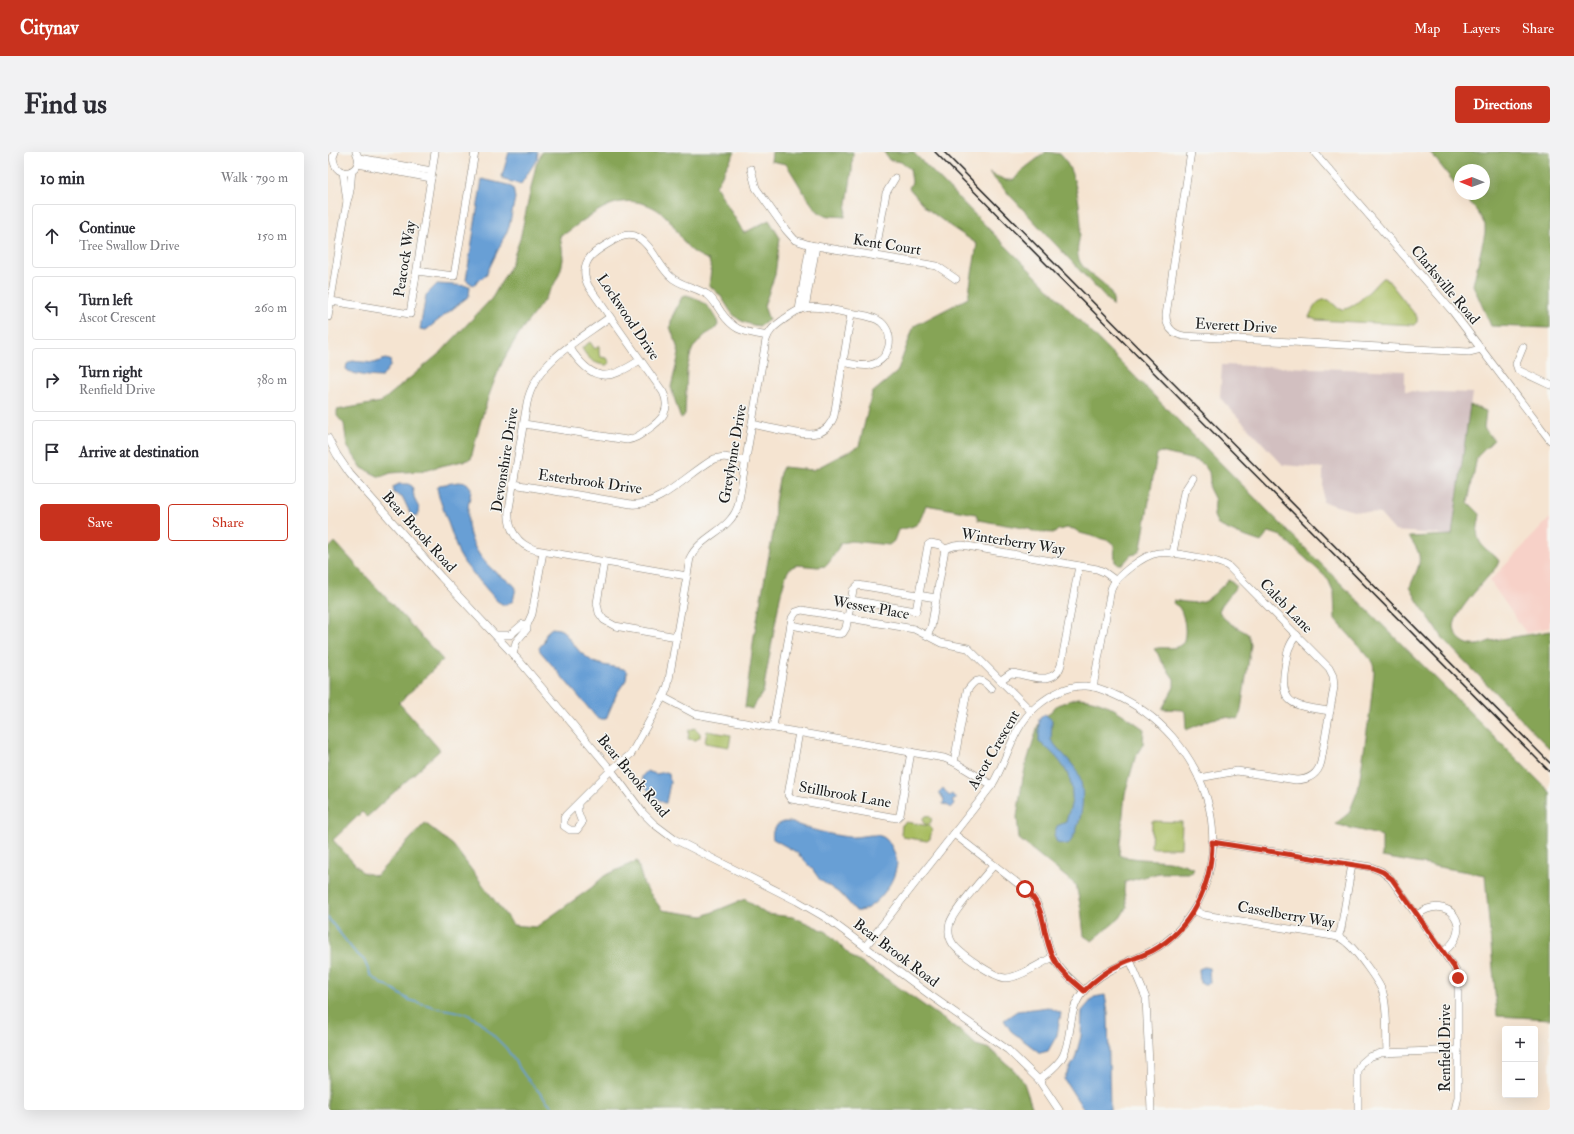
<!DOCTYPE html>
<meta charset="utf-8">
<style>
body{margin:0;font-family:"IM FELL Double Pica",serif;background:#f2f2f3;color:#2b2b33}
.controls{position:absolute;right:12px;bottom:12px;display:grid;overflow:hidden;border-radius:4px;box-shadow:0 4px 16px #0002}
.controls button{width:36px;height:36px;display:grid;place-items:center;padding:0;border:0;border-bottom:1px solid #e1e1e2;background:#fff;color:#2b2b33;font:20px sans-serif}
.compass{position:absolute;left:1126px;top:12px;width:36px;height:36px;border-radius:50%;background:#fff;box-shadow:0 4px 16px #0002;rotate:271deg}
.stop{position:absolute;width:12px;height:12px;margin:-9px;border:3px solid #c8321e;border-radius:50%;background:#fff}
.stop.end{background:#c8321e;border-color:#fff;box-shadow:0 1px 4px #0008}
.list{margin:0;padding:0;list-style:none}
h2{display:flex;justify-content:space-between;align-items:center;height:52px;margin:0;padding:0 16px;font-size:17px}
h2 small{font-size:13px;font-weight:400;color:#7c7c81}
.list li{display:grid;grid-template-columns:26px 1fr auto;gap:12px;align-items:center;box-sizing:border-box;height:64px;margin:0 8px 8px;padding:0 8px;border:1px solid #e1e1e2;border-radius:4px}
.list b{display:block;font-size:15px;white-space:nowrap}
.list p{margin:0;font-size:13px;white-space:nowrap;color:#7c7c81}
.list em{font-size:13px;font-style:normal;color:#7c7c81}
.actions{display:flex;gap:8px;padding:12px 16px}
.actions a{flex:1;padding:9px 0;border:1px solid #c8321e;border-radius:4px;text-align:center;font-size:14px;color:#c8321e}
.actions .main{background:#c8321e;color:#fff}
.icon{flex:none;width:22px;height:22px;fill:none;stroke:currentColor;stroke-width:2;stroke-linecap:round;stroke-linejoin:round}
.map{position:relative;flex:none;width:1222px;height:958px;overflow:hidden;border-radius:4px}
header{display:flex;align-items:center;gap:24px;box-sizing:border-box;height:56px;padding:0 20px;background:#c8321e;color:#fff}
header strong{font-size:19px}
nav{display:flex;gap:22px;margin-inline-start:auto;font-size:14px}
.intro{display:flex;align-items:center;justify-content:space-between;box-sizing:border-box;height:96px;padding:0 24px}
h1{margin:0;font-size:28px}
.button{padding:10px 18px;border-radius:4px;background:#c8321e;color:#fff;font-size:14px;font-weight:700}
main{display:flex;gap:24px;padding:0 24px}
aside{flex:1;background:#fff;border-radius:4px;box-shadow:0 4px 16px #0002}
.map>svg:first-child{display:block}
.built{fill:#f7d1c8}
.industrial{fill:#d2bfc0}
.green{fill:#a9bd61;stroke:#626c3e}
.forest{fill:#86a457;stroke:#51603a}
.water{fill:#679fd5;stroke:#425e78}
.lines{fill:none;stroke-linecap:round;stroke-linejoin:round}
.stream{stroke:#679fd5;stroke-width:1.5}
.minor-casing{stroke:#888076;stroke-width:8}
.minor{stroke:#fff;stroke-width:7}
.rail{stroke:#1c1c1c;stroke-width:1.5}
.route{stroke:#c8321e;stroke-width:5}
.labels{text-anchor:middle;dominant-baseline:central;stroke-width:3;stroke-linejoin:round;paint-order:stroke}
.street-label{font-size:15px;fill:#1c1c1c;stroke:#f6f6f2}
</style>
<header>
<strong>Citynav</strong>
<nav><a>Map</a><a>Layers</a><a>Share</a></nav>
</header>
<div class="intro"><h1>Find us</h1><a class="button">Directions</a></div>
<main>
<aside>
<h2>10 min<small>Walk · 790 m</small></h2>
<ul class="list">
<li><svg class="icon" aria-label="ahead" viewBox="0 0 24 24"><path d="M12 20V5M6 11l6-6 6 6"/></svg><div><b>Continue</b><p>Tree Swallow Drive</p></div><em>150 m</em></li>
<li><svg class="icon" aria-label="left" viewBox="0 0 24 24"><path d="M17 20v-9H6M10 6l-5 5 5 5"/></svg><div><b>Turn left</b><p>Ascot Crescent</p></div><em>260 m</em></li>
<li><svg class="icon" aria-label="right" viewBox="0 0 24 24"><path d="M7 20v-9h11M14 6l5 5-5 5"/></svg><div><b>Turn right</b><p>Renfield Drive</p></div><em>380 m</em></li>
<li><svg class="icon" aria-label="arrive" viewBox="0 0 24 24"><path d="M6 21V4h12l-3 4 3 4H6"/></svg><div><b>Arrive at destination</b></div></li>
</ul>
<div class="actions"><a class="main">Save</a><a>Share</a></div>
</aside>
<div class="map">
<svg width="1222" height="958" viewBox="0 0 1222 958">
<rect width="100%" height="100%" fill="#f6f6f2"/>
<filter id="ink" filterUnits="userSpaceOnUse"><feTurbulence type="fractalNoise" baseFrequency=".025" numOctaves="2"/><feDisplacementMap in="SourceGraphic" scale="8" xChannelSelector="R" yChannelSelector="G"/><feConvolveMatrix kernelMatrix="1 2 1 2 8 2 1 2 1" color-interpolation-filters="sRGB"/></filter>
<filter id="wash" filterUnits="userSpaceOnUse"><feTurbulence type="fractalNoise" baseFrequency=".012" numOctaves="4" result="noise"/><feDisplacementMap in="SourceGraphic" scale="16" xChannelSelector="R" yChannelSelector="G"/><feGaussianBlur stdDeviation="0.9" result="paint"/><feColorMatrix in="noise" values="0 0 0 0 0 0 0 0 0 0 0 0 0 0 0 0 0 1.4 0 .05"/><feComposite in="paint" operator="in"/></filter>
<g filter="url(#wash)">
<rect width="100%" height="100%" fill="#f5e4d1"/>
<polygon class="built" points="1222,366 1222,475 1198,481 1162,429"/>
<polygon class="industrial" points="894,213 1077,219 1077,239 1144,241 1124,383 1067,379 1052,362 1026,359 995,350 995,316 955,313 892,246"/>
<g class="green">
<path d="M1054 126H1057L1059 127 1089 165V170L1086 173 988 168 981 165C986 155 989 146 1001 148L1011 157C1024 161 1045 135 1054 126Z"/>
<path d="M262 190 267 197 271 194V201L273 205 279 206 282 211 279 213C267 213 259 206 254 196Z"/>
<polygon points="367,576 372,581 372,585 368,588 360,587 361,578"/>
<polygon points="379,579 403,583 401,595 377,591"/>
<circle cx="599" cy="668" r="4.5"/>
<polygon points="824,669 854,670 853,696 823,696"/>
<polygon points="578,670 601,674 604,677 602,687 599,689 575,685 573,682 574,673"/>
</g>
<g class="forest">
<path d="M214 0H407L388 34 416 81 441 68 452 86 447 123 436 154 441 168 431 174C395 169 405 149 381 134L383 117 381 108C358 98 358 93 345 73 331 53 306 44 282 53 267 59 252 71 238 81L232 83C233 91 235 99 235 107 233 132 204 162 190 183 185 191 180 200 175 209 160 241 151 273 143 307L92 319 63 321 52 325 34 316 19 294 16 272 9 264V258L53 250 113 200 164 146 182 115 192 87 208 13Z"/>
<path d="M444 0H525L524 19 517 65C509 64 499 65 492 61 482 54 466 23 458 12L443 9Z"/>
<path d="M556 0H585L938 357 1222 640V867L1169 864 1157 723 1054 705V684L1007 672 1021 661 1030 638 1042 559 1046 520 1045 510 1007 467 1006 441 1000 427 953 384 941 380 933 390 910 382 890 373 886 364 887 348 881 336 882 328 881 320 875 312 870 309 832 300 829 302 813 396 808 402 803 403 795 412H790L787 410 786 394 782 389 752 381 746 377 739 376 730 378 727 381 706 380 701 377 650 368 648 362 598 353C590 374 593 373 570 378L566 389 561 393 523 389 513 391 503 408 498 414 490 415 469 413 462 416 458 423 452 445 435 540 424 557 417 555 426 484 446 376 447 350 452 321 455 315 485 318 531 294 544 241 569 220 586 174 640 146 649 92 622 74 598 56 581 36 584 30 582 17 573 10 561 8Z"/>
<path d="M718 0 732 2C748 18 752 53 753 74 753 85 746 99 752 110 761 126 788 132 785 154L661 21 678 28H686L693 19Z"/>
<polygon points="1102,0 1222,0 1222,176 1163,174 1145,133 1157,81 1157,73 1151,62 1135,42 1156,42 1156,18 1132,18 1132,38"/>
<path d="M358 143C372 146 388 158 390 173L387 177 377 183 365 196 363 201 359 217 357 262 354 266 352 265 343 235 351 202 348 191 342 175 344 165 354 145Z"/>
<path d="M1142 253 1158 259 1156 276 1166 288 1149 305 1140 350 1152 362C1150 378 1145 386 1159 398 1164 402 1167 403 1171 409L1169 414C1158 428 1132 454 1127 470 1123 481 1134 492 1144 493 1150 494 1156 491 1162 489 1182 485 1202 483 1222 479V597L1117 489 1090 450 1082 435C1091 412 1098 407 1081 385L1124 383Z"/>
<polygon points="7,390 115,508 71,551 112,598 39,665 34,660 5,688 34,720 48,724 97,671 125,693 185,773 208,775 263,736 276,724 309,709 316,733 334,758 375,764 417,747 438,762 465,765 499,780 524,805 563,830 635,881 648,893 662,897 686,918 696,931 705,958 0,958 0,397"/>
<path d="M901 428 907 433V436L894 453 891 459C896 470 911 476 920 482L923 493 912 564 910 567 897 565 884 567 858 578 857 560 855 558 834 557 846 535V527L832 507 830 502 826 497C834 494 843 498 851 494 861 490 857 465 852 457 851 454 847 453 845 451L846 448C875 454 879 450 899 429Z"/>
<path d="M749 546C777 547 794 562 816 577L815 592 807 606 797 642 791 703C815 711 842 704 865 716L863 721H831L797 730 796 739 799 755 792 766 764 789 756 784 753 757 748 733 691 687 689 665 695 625 698 613 710 573 729 553Z"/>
</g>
<g class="water">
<polygon points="181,0 210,0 209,7 193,32 176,28 174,24"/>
<polygon points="154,27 180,33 185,36 187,46 181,75 158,123 145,133 138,128"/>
<polygon points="109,132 142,134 141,144 98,178 92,177 98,143"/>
<path d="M57 207 62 208 63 213 54 225C47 225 23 223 18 217L19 212 24 209 46 211Z"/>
<path d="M131 330 139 331 143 336C143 344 140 350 140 358 138 383 147 402 166 419 172 425 184 429 188 436L185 449 178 453 174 452 169 449 137 412 131 402 111 345 109 336 111 333Z"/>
<path d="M71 332H80L84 334C86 339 85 344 87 348 90 355 94 358 89 364L83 363 75 346 66 341 65 335Z"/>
<polygon points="224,476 231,477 235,479 252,500 265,510 275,513 296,517 299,520 298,528 289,541 278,567 271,567 269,566 212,499 211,496 216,490 218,481"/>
<path d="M717 562 724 568 723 588C730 598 740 606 747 616 761 636 754 675 740 693L729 691 726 683 729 674 738 670C740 661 745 651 744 643 744 620 729 603 711 590V567Z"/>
<path d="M319 619 328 622 338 620 341 621 342 631 338 651H336C328 646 313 635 314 624Z"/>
<polygon points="615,636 621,644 624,642 628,647 624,649 626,652 622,656 619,653 615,652 616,648 611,640"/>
<path d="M455 670H462C480 677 502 683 521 685 531 686 546 680 555 685 563 689 568 703 569 711 568 719 565 728 560 735 555 744 539 761 528 759L514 743 492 728 485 718 468 700 445 687C443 679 447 673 455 670Z"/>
<polygon points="876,815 881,816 882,831 877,832 872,831 871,817"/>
<polygon points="777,843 780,861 782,958 756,958 736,927 747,907 753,884 754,859 766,845"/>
<polygon points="720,855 733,861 729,883 720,899 712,901 683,879 676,868 689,859"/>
</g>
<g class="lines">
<polyline class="stream" points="0,766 26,799 36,808 43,824 54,832 58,833 81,848 110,856 137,861 151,869 178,896 197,924 227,958"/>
</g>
</g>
<g filter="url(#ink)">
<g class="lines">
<g class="minor-casing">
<g id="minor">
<path d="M7 0 5 5C7 31 39 20 28 0"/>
<path d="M863 0 838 163C838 174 844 182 856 184L1141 200 1153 197"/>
<polyline points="986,0 1125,160 1222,288"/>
<polyline points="31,6 104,19"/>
<polyline points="30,12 103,26"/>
<polyline points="423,17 428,36 458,78 467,88 482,93 609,114 628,127"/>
<polyline points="15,20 19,49"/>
<polyline points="547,104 558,41 567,26"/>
<polyline points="89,119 126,124 147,0"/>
<polyline points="3,149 82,162 107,0"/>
<polyline points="477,156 488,94"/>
<polyline points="471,158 482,93"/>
<path d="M0 165 19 49C24 38 22 30 24 19"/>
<path d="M282 165C251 188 207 210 199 251L181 357C179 376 189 393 208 398L359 424"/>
<path d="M241 195C264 230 279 230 312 208"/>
<polyline points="1195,195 1188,212 1190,218 1222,233"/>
<path d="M196 272 299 288C307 287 312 283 319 278 333 269 344 258 335 240L261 135C255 125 255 113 263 104 269 98 276 94 283 90 316 67 324 107 342 124 352 134 368 135 380 143 385 147 389 154 393 160 408 181 416 179 439 184"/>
<path d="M424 272C438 275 477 285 489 281 498 279 503 272 506 264L523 162"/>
<polyline points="0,286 9,303 22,322 113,425 194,512 283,618 315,661 326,672 346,687 469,749 500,767 602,843 680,898 711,928 731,958"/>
<path d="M185 332 303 352C331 355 362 320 386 307L396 305 418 309"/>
<polyline points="845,401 856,340 865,326"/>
<polyline points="276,410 269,451 271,461 276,468 287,474 349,485"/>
<polyline points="523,448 588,459 600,393 603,391 612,393 617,397"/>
<polyline points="463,473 511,482 515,481 518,476 525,438 530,433 608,446"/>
<polyline points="168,483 182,483 195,472 199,473"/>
<polyline points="599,483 603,476 617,397 626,394 634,393 769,417 776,420 787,428"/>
<path d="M969 483C960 493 959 502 957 515 950 555 969 554 1002 559"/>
<polyline points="185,502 188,490 199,477 199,473 204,462 215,400"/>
<path d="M673 528 683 521C699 522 726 536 733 513L751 414"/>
<path d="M765 535 783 437C787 424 816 403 830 401 841 399 892 408 901 415L1001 516 1005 524 1006 535 993 610C990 622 981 628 968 628L909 619 871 626"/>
<polyline points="335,545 367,562 616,606 626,610 664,633"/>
<polyline points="445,575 464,466 468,460 474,458 586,477 613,491 640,496 703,559"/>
<polyline points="471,580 460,643 463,647 569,666 572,663 583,600"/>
<path d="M626 610 639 539C648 525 653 526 663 537"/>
<path d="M250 652V660L254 671 249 678H242L236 674V666L238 663 283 618 303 602 337 541 340 533 362 406C373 383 402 379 410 354L438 188C441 178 447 174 455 168 461 164 467 159 473 157 487 152 507 159 521 161 531 163 544 163 553 170 568 183 562 209 542 213 534 215 524 212 515 210"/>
<path d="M626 682 697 737C720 757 713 781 725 805 732 819 745 829 756 839"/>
<polyline points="884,690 1043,715 1053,719 1062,726 1125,814 1129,821 1130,829 1130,945 1127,958"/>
<path d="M666 713C656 725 625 759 622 771 620 778 621 786 625 792 631 801 667 826 678 826 691 826 713 811 725 805"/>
<path d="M866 758 876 763 1005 784C1011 785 1015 787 1019 791 1028 798 1052 831 1055 841 1060 859 1058 882 1059 901"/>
<path d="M1089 763C1121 739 1148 777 1115 800"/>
<polyline points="1010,785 1013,777 1024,712"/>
<path d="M537 795 664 633C680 607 684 575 709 554 722 543 740 533 758 534 768 534 778 539 787 543 831 562 865 601 879 647 889 681 886 721 869 752 858 771 844 788 825 798 799 812 776 816 755 840 739 859 745 883 735 904 730 914 719 921 711 928"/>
<polyline points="802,808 818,846 823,958"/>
<polyline points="1030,958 1030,920 1034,911 1041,905 1053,901 1130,898"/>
</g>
</g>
<use href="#minor" class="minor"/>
<g class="rail">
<polyline points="607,0 1222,620"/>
<polyline points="616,0 1222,611"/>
</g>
</g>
</g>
<g class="lines" filter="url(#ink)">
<path class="route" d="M697 737C720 757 713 781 725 805 731 819 745 829 756 839 767 828 779 818 793 812 803 807 814 804 824 799 863 778 884 733 884 690L1045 716 1055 720 1064 727 1126 815 1130 826"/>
</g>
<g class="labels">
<g class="street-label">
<text transform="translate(559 93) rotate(9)">Kent Court</text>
<text transform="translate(77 107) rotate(-81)">Peacock Way</text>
<text transform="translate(1117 133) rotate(50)">Clarksville Road</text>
<text transform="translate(300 165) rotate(56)">Lockwood Drive</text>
<text transform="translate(908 174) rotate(3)">Everett Drive</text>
<text transform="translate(405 302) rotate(-80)">Greylynne Drive</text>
<text transform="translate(177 308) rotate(-81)">Devonshire Drive</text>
<text transform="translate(262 330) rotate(8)">Esterbrook Drive</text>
<text transform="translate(91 380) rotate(48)">Bear Brook Road</text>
<text transform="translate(685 390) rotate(9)">Winterberry Way</text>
<text transform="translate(958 454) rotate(46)">Caleb Lane</text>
<text transform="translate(543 456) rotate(10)">Wessex Place</text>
<text transform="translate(666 598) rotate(-60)">Ascot Crescent</text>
<text transform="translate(305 624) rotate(50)">Bear Brook Road</text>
<text transform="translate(517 643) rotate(10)">Stillbrook Lane</text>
<text transform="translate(958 763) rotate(10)">Casselberry Way</text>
<text transform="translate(568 801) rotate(37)">Bear Brook Road</text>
<text transform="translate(1117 896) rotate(-90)">Renfield Drive</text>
</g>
</g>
</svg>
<div class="controls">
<button>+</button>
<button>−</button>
</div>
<svg class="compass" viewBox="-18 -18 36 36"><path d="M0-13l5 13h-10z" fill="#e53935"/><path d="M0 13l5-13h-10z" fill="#7c7c81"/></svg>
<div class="stop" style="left:697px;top:737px"></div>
<div class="stop end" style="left:1130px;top:826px"></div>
</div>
</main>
